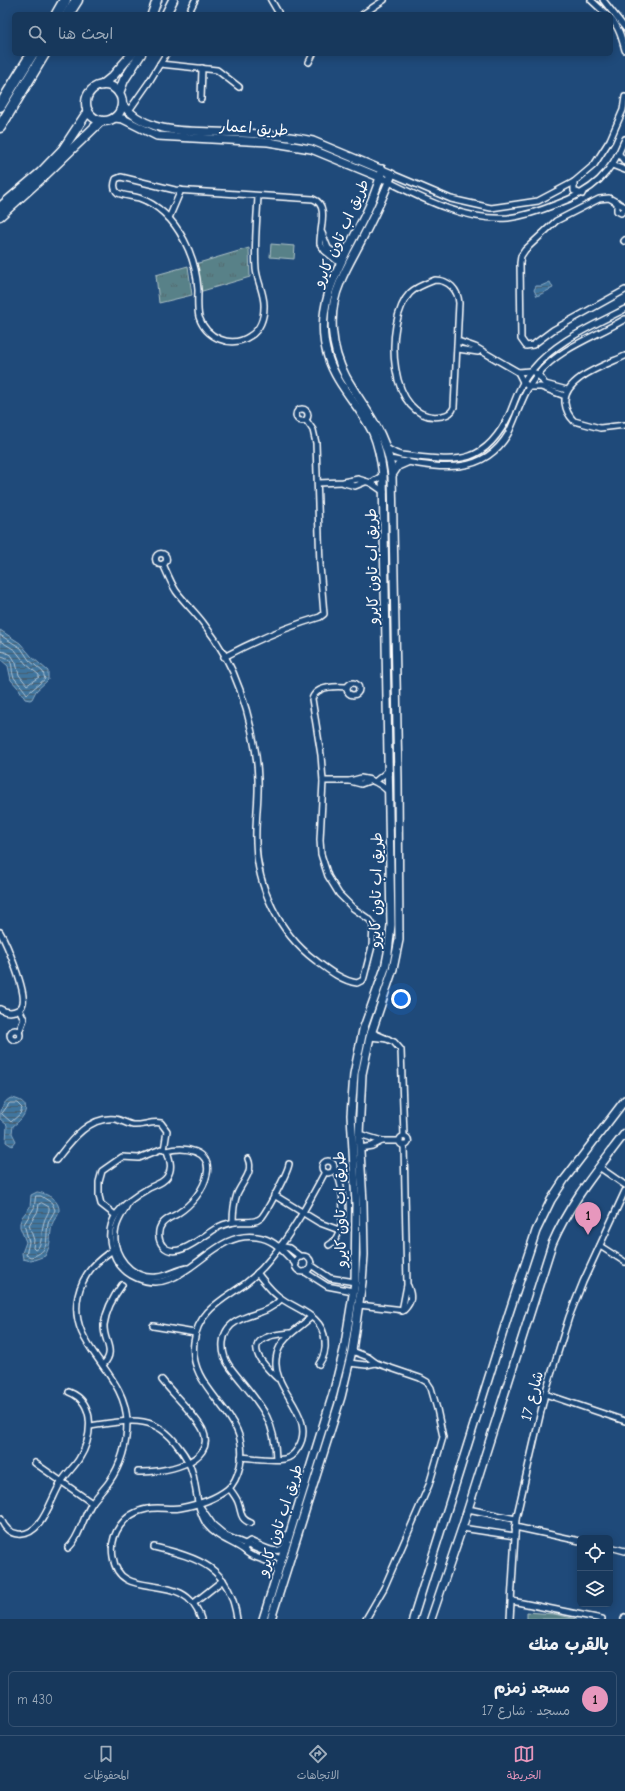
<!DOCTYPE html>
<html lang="ar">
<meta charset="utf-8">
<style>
body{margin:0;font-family:"Comic Neue","Playpen Sans Arabic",sans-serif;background:#203f62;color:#f1f3f6;direction:rtl}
.controls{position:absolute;right:12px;bottom:12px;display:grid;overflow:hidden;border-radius:6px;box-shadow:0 2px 10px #0003}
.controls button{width:36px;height:36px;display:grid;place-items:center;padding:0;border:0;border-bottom:1px solid #365272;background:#17385c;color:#f1f3f6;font:20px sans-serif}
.you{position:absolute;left:401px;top:999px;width:14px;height:14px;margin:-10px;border:3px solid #fff;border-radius:50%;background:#1a73e8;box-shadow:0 0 0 6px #1a73e833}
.badge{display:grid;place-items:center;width:26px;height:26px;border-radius:50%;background:#e797bd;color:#111;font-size:13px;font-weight:700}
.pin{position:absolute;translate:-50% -33px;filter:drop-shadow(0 1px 2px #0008)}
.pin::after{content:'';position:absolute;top:21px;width:14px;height:12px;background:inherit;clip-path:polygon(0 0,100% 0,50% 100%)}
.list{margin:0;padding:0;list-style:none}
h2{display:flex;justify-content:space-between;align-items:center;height:52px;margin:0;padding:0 16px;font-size:17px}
h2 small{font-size:13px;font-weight:400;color:#9eacbb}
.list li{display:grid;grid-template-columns:26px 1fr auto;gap:12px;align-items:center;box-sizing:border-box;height:56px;margin:0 8px 8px;padding:0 8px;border:1px solid #365272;border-radius:6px}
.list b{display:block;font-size:15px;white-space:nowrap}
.list p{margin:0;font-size:13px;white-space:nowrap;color:#9eacbb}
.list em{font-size:13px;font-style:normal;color:#9eacbb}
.icon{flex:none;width:22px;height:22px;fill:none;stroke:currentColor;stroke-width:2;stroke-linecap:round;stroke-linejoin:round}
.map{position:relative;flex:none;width:625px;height:1619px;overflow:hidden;direction:ltr}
.search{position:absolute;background:#17385c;box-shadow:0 2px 10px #0003;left:12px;right:12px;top:12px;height:44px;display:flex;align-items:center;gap:10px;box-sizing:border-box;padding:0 14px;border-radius:6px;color:#9eacbb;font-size:15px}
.sheet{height:116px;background:#17385c}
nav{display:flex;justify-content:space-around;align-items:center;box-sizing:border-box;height:56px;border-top:1px solid #365272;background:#17385c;font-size:11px;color:#9eacbb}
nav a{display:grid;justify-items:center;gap:2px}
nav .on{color:#e797bd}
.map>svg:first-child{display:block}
.park{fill:url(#park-tufts);stroke:#acc0c4}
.garden{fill:#598188;stroke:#acc0c4}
.water{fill:url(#water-rules);stroke:#8dacc5}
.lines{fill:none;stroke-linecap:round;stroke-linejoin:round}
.shore{stroke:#b3c8d8;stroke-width:1}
.street-casing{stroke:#fff;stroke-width:8}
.secondary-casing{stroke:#fff;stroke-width:10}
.primary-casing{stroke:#fff;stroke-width:11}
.highway-casing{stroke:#fff;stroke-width:13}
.street{stroke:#1f4a7a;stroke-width:5}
.secondary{stroke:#1f4a7a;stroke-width:7}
.primary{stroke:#1f4a7a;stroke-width:8}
.highway{stroke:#1f4a7a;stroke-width:10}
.labels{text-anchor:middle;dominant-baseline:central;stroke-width:4;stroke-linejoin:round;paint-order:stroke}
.street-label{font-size:15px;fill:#fff;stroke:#1f4a7a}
</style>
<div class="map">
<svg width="625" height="1619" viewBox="0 0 625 1619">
<defs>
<pattern id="park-tufts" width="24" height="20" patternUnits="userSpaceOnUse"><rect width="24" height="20" fill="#598188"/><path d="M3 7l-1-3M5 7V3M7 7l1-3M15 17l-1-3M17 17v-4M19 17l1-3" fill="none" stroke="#53696d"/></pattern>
<pattern id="water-rules" width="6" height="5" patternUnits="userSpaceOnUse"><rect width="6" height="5" fill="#41759e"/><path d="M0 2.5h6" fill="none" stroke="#475e71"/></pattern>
</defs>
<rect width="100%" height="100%" fill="#1f4a7a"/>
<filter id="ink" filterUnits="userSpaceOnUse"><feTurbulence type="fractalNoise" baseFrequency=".025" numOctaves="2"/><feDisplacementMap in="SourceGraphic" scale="8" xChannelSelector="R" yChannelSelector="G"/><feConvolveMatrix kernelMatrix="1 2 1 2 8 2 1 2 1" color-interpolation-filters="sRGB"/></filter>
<g filter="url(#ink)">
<g class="park">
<polygon points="249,248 250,277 199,292 195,264"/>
<polygon points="188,266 192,295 159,303 156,275"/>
</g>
<g class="garden">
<polygon points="271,244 295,246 294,259 270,257"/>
<polygon points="527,1612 554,1614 577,1619 527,1619"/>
</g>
<g class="water">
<polygon points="550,282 553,288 537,296 534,290 536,286 541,286"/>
<polygon points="0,630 20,643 32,657 48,671 48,680 36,691 32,699 30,700 25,699 19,689 11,680 8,666 0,659"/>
<path d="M11 1098C34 1101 26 1117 13 1126L12 1133 16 1141 12 1146 6 1142 7 1125 0 1119C0 1111 3 1101 11 1098Z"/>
<path d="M37 1192C46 1193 60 1200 59 1211 58 1216 53 1220 52 1225 49 1239 52 1243 45 1256L31 1261 23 1259 22 1253 26 1242 20 1227V1223L22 1217 30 1207 31 1195Z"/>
</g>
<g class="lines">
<g class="shore">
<path d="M0 635 21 648 29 660 43 672 45 679 27 694C24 689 19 684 15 679 9 671 17 658 0 656"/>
<polyline points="0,641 15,650 26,664 39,675 39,677 27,685 19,675 16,663 12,656 5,652 0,651"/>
<polygon points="10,1103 17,1103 22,1108 20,1114 11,1122 2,1114"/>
<path d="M36 1196H41L52 1203 55 1210C53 1215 49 1219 48 1224 45 1241 51 1251 31 1257L26 1255 29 1242 24 1224 34 1208Z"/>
<path d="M42 1203 49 1207C50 1212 45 1217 44 1222 41 1231 43 1240 38 1248L35 1250 33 1248 34 1240 29 1225 38 1211 39 1204Z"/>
</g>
<g class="street-casing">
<g id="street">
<polyline points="271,0 278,12"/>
<polyline points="591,0 606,14"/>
<polyline points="603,0 625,28"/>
<polyline points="188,14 195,0"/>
<polyline points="363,14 384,0"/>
<path d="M611 19C619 27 622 39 625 50"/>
<polyline points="309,62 313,54"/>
<polyline points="160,64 217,70 239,87"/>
<polyline points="201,99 202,68"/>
<polyline points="128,112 149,82 166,54"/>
<polyline points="619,154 625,162"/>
<polyline points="612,165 625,170"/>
<polyline points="392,174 451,199 491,208 538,201 574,182 594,165 610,140 623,110 625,97"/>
<path d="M389 182C425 200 466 221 508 218 525 216 542 210 557 204 593 191 611 174 625 139"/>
<polyline points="574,182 574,191 582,194"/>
<path d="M258 196C257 220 254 245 256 269 257 281 265 295 264 307 264 318 260 330 250 336 231 349 206 338 199 317 197 308 198 298 198 290 197 272 192 255 184 240 174 221 159 205 139 198 133 196 124 196 118 193 113 189 114 184 116 179L121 177 175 190 313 199C330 205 319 230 320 244L325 251 340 263"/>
<polyline points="617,202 617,211 621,213 625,209"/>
<polyline points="625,207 609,198 599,199 556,221 525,250 521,256 520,263 521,339 526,346 533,345 553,330 625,290"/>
<polyline points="169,218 181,190"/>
<polyline points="322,233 328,248 343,259"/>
<polyline points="624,241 625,240"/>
<path d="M435 280C449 280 458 290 459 303L454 407C452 413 448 415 442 416 388 426 383 321 410 293 416 287 427 283 435 280Z"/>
<polyline points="458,341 475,347 518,372 523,382 529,387 541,387 565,396"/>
<polyline points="458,349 478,352"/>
<path d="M625 356C606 365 563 378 565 403 566 411 569 416 574 421L600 428 625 425"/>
<polyline points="518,372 530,371 538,374 545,384 567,390"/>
<circle cx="302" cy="415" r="6"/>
<path d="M386 448 395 453 401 455C454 461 484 469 510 413 516 398 521 382 532 370 557 340 591 327 625 309"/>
<path d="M389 459C432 466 481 480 508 434 518 414 523 391 538 374 561 347 595 337 625 319"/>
<polyline points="318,483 343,482 358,479 371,483 383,475"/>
<polyline points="344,483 355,486 365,482"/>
<polyline points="371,483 384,492"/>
<circle cx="161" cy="559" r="5.5"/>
<path d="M163 564C167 573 171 583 176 591 185 603 195 612 204 624 219 643 232 667 240 690 250 719 257 748 258 779 259 800 255 821 256 842 257 887 279 933 315 960 327 969 342 981 357 983L363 980 364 977 372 946 373 925 370 920 353 908 339 894 328 876 321 854 320 840 323 781 321 755 312 699C316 686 335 686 347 687"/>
<path d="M224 657C256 640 286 627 320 617L324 614 320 566 316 443 313 430 306 420"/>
<circle cx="353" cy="689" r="6"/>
<polyline points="323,781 350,781 361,784 369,781"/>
<path d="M350 781 361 778C372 779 381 784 389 792"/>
<polyline points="376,781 389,770"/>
<path d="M0 932C7 944 26 991 23 1003 22 1008 19 1010 15 1011 9 1013 5 1012 0 1009"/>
<circle cx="15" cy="1035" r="5"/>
<polyline points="19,1032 24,1019 19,1009"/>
<polyline points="371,1032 394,1042 401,1050 404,1136"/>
<polyline points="370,1037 388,1039"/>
<polyline points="359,1134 382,1141 400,1141"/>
<circle cx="404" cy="1141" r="4.5"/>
<polyline points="360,1148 372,1146 382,1141"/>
<path d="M167 1151C184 1146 212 1150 207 1174 204 1190 191 1205 177 1214 172 1217 166 1219 162 1224 157 1230 158 1241 163 1246 176 1261 203 1236 215 1229 221 1225 228 1223 235 1222 244 1221 254 1224 261 1218 266 1213 288 1172 289 1164"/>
<path d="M56 1160C70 1142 88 1116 115 1119 121 1120 127 1124 133 1125 142 1126 152 1121 161 1123L167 1131 164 1150"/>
<circle cx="328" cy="1167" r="6"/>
<polyline points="599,1167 625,1185"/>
<polyline points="274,1195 320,1223 339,1230"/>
<path d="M128 1203C124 1212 118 1219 116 1228 110 1254 131 1280 157 1277 168 1276 176 1270 187 1268"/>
<path d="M115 1215 101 1204 99 1196V1182L102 1171 122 1157 139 1158 161 1149 167 1151C170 1160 173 1169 167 1177 163 1183 155 1185 149 1188 124 1202 101 1220 113 1252 117 1264 125 1273 137 1278 184 1299 210 1229 257 1237 277 1240 282 1252 296 1264"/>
<path d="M233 1222C233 1212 234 1203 237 1194 242 1182 254 1172 248 1159"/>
<path d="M329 1245C347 1236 346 1183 334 1169"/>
<polyline points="279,1246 289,1248 301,1257"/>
<polyline points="600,1246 625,1262"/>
<circle cx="303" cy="1264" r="8"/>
<polyline points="311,1265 330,1278 355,1282"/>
<polyline points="305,1272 327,1286 353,1291"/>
<path d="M257 1273C264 1281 270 1290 278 1296 295 1310 323 1314 325 1341 326 1350 324 1357 319 1364"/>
<path d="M359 1305 404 1310C412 1302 412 1296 408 1286"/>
<polyline points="402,1311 407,1285 404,1145"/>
<polyline points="153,1326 195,1333"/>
<polyline points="352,1351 368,1357 376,1363 420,1378 427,1382 431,1388 437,1409 443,1437 429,1485 384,1588 366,1619"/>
<polyline points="349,1363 366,1365 376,1363"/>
<path d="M103 1365C117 1350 103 1342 104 1325 106 1310 113 1297 122 1285"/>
<path d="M277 1378C268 1369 244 1348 265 1338 272 1334 283 1334 290 1333"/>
<polyline points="545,1394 625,1421"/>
<path d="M90 1426C126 1421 154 1412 178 1446 186 1456 190 1463 193 1475 197 1492 197 1510 207 1525 217 1538 231 1541 244 1550"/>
<path d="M241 1457C255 1458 271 1461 284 1459 290 1458 295 1453 298 1448 314 1423 287 1400 279 1378 276 1371 275 1362 277 1354 282 1336 299 1329 311 1317"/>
<path d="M276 1459C275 1414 256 1401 230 1367 220 1353 219 1331 237 1321 254 1312 267 1314 281 1299"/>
<polyline points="35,1463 92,1503"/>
<path d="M138 1472C159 1473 218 1464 203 1430 197 1417 172 1393 162 1380"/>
<path d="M229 1488C232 1492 236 1497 238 1502 242 1512 239 1519 251 1523"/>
<polyline points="199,1505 213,1525 226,1536 281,1559"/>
<polyline points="468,1509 516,1519"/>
<path d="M1 1519C4 1527 9 1533 18 1534 43 1537 51 1496 62 1481 67 1473 74 1467 79 1459 92 1438 97 1403 69 1392"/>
<polyline points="515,1527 580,1541"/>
<polyline points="462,1528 515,1536"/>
<path d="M154 1547C199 1558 230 1567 237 1619"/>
<polyline points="610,1547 625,1551"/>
<path d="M68 1548C79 1539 83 1517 92 1503 97 1496 104 1489 109 1482 121 1465 127 1443 127 1422 126 1371 67 1347 78 1296 83 1273 97 1260 116 1248"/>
<path d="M278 1572C272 1557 253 1561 244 1550L247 1543 250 1541C260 1545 277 1557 285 1546"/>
<polyline points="512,1601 602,1619"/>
<polyline points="194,1603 223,1580"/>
<path d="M201 1619C184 1565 120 1606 113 1557 109 1534 124 1513 147 1509 158 1506 169 1510 180 1508 197 1505 214 1500 228 1489 234 1484 238 1474 240 1466 253 1412 187 1393 194 1342 198 1310 223 1300 246 1283 255 1276 264 1267 271 1258 293 1232 309 1202 325 1172"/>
<polyline points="510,1619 516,1519 545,1394 569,1317 583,1282 625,1191"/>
<polyline points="624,1619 625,1617"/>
</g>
</g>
<g class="secondary-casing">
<g id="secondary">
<path d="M122 104C130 114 143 122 155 126 173 132 194 131 213 132 246 133 280 134 313 141L392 174C383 198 371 222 359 245 352 258 345 270 340 283 327 313 331 349 346 377 366 412 387 432 392 475L398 779 399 940 393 969 370 1037 362 1074 359 1134 363 1203 364 1255 362 1282 352 1351 341 1397 271 1619"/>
<polyline points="115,118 123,119 157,136 268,142 311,149 384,179"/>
<polyline points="392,475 398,466 407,462"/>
<path d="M263 1619 333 1394 344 1350 355 1282 356 1204 351 1115 354 1074 363 1030 385 968 388 953 391 925 383 475C381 460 379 447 373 433 360 406 337 386 328 357 306 287 368 234 382 169"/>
<polyline points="413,1619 508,1316 536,1231 551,1200 564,1180 625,1100"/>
<path d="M431 1619 462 1528 552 1244C570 1202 598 1169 625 1133"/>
</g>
</g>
<g class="primary-casing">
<g id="primary">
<polyline points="152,14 157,0"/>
<polyline points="166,14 173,0"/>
<polyline points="102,85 112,77 132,54"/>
<circle cx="104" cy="103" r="18"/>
<polyline points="119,93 124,80 141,54"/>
<polyline points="0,207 40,173 63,149 88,111"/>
<polyline points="0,216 43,177 101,121"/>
</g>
</g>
<g class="highway-casing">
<g id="highway">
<polyline points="57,14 65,0"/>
<polyline points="68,14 77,0"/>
<polyline points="0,106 32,54"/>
<polyline points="0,127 44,54"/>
</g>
</g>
<use href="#street" class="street"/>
<use href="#secondary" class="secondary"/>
<use href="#primary" class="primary"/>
<use href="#highway" class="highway"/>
</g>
</g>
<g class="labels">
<g class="street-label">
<text transform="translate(254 128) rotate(4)">طريق اعمار</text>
<text transform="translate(341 233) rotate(-66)">طريق اب تاون كايرو</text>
<text transform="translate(372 566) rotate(-91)">طريق اب تاون كايرو</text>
<text transform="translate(376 890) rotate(-89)">طريق اب تاون كايرو</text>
<text transform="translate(340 1209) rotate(-91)">طريق اب تاون كايرو</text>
<text transform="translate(532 1396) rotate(-75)">شارع 17</text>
<text transform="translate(280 1520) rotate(-72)">طريق اب تاون كايرو</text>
</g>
</g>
</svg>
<div class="controls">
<button><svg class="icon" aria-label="locate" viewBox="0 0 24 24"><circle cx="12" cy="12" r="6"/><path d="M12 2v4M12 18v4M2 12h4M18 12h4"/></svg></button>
<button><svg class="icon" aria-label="layers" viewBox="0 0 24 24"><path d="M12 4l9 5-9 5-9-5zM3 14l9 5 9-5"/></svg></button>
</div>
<div class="you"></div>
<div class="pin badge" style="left:588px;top:1235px">1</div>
<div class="search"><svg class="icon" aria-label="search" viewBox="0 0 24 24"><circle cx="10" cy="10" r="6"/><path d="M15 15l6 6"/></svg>ابحث هنا</div>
</div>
<section class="sheet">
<h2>بالقرب منك<small></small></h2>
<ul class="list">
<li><span class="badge">1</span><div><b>مسجد زمزم</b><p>مسجد · شارع 17</p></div><em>430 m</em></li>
</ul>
</section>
<nav>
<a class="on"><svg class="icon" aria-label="map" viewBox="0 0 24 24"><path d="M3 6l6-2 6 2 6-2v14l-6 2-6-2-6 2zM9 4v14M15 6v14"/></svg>الخريطة</a>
<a><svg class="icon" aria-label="directions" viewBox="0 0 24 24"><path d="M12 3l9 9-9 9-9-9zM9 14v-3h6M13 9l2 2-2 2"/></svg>الاتجاهات</a>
<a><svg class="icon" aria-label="saved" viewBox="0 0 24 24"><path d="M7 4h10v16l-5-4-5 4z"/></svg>المحفوظات</a>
</nav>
